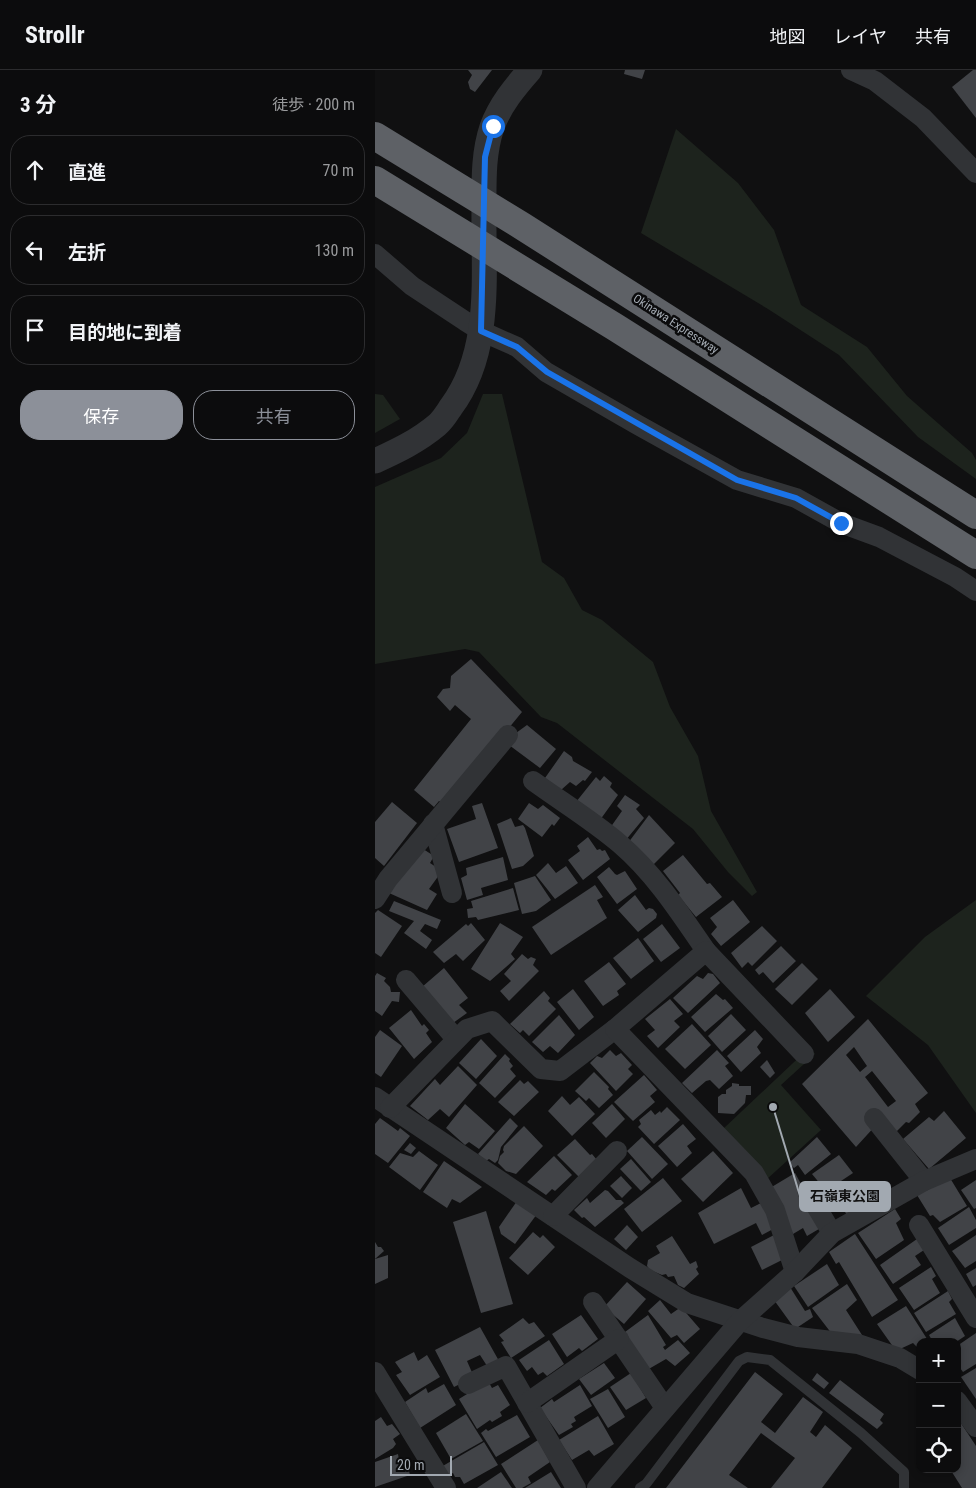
<!DOCTYPE html>
<html lang="ja">
<meta charset="utf-8">
<style>
body{margin:0;font-family:"Roboto Condensed","Noto Sans JP",sans-serif;background:#1a1a1b;color:#f1f3f6}
.controls{position:absolute;right:15px;bottom:15px;display:grid;overflow:hidden;border-radius:10px;box-shadow:0 2px 8px #0003}
.controls button{width:45px;height:45px;display:grid;place-items:center;padding:0;border:0;border-bottom:1px solid #2c2c2e;background:#0c0c0d;color:#f1f3f6;font:25px sans-serif}
.scale{position:absolute;left:15px;bottom:12px;width:62px;box-sizing:border-box;padding-left:5px;border:2px solid #a2a9b1;border-top:0;font-size:14px;line-height:18px;white-space:nowrap;color:#a2a9b1;-webkit-text-stroke:4px #0b0b0c;paint-order:stroke}
.stop{position:absolute;width:15px;height:15px;margin:-11px;border:4px solid #1a73e8;border-radius:50%;background:#fff}
.stop.end{background:#1a73e8;border-color:#fff;box-shadow:0 1px 5px #0008}
.list{margin:0;padding:0;list-style:none}
h2{display:flex;justify-content:space-between;align-items:center;height:65px;margin:0;padding:0 20px;font-size:21px}
h2 small{font-size:16px;font-weight:400;color:#9a9b9d}
.list li{display:grid;grid-template-columns:32px 1fr auto;gap:15px;align-items:center;box-sizing:border-box;height:70px;margin:0 10px 10px;padding:0 10px;border:1px solid #2c2c2e;border-radius:20px}
.list b{display:block;font-size:19px;white-space:nowrap}
.list em{font-size:16px;font-style:normal;color:#9a9b9d}
.actions{display:flex;gap:10px;padding:15px 20px}
.actions a{flex:1;padding:11px 0;border:1px solid #8c9099;border-radius:20px;text-align:center;font-size:18px;color:#8c9099}
.actions .main{background:#8c9099;color:#fff}
.icon{flex:none;width:28px;height:28px;fill:none;stroke:currentColor;stroke-width:2;stroke-linecap:round;stroke-linejoin:round}
.map{position:relative;flex:none;width:601px;height:1418px;overflow:hidden}
header{display:flex;align-items:center;gap:30px;box-sizing:border-box;height:70px;padding:0 25px;background:#0c0c0d;border-bottom:1px solid #2c2c2e}
header strong{font-size:24px}
nav{display:flex;gap:28px;margin-inline-start:auto;font-size:18px}
main{display:flex}
aside{flex:1;background:#0c0c0d}
.map>svg:first-child{display:block}
.green{fill:#1d231d}
.building{fill:#414347;fill-rule:evenodd}
.lines{fill:none;stroke-linecap:round;stroke-linejoin:round}
.service{stroke:#313336;stroke-width:10}
.minor{stroke:#313336;stroke-width:20}
.tertiary{stroke:#313336;stroke-width:25}
.motorway{stroke:#5e6166;stroke-width:28}
.route{stroke:#1a73e8;stroke-width:6}
.labels{text-anchor:middle;dominant-baseline:central;stroke-width:5;stroke-linejoin:round;paint-order:stroke}
.street-label{font-size:12px;fill:#a2a9b1;stroke:#0b0b0c}
.leader{fill:none;stroke:#a2a9b1;stroke-width:2}
.callout-dot{fill:#a2a9b1;stroke:#0b0b0c;stroke-width:2}
.callout{fill:#a2a9b1;stroke:#a2a9b1;stroke-width:2}
.callout-label{font-size:14px;text-anchor:middle;font-weight:bold;fill:#111}
</style>
<header>
<strong>Strollr</strong>
<nav><a>地図</a><a>レイヤ</a><a>共有</a></nav>
</header>
<main>
<aside>
<h2>3 分<small>徒歩 · 200 m</small></h2>
<ul class="list">
<li><svg class="icon" aria-label="ahead" viewBox="0 0 24 24"><path d="M12 20V5M6 11l6-6 6 6"/></svg><div><b>直進</b></div><em>70 m</em></li>
<li><svg class="icon" aria-label="left" viewBox="0 0 24 24"><path d="M17 20v-9H6M10 6l-5 5 5 5"/></svg><div><b>左折</b></div><em>130 m</em></li>
<li><svg class="icon" aria-label="arrive" viewBox="0 0 24 24"><path d="M6 21V4h12l-3 4 3 4H6"/></svg><div><b>目的地に到着</b></div></li>
</ul>
<div class="actions"><a class="main">保存</a><a>共有</a></div>
</aside>
<div class="map">
<svg width="601" height="1418" viewBox="0 0 601 1418">
<rect width="100%" height="100%" fill="#101011"/>
<g class="green">
<polygon points="301,59 363,113 399,160 426,235 492,277 532,326 597,383 601,390 601,409 543,367 464,285 393,239 266,163"/>
<polygon points="0,324 8,325 25,349 0,363"/>
<polygon points="108,324 127,324 167,492 189,508 207,540 227,550 278,592 295,637 323,686 336,741 382,822 377,826 353,802 318,759 182,653 166,647 104,582 90,579 0,594 0,417 66,388 92,363"/>
<polygon points="601,830 601,1043 553,975 491,926 550,867"/>
<polygon points="435,977 440,984 406,1015 446,1060 391,1110 348,1059"/>
</g>
<g class="building">
<polygon points="93,0 117,0 100,22 95,19 93,12 97,5"/>
<polygon points="250,0 270,0 267,9 249,4"/>
<polygon points="598,0 601,0 601,48 577,17"/>
<polygon points="96,589 147,642 71,734 64,731 59,737 39,720 96,649 80,635 75,641 62,627 68,619 75,618 76,606"/>
<polygon points="152,655 181,679 165,698 134,675 141,663"/>
<polygon points="189,681 197,687 198,691 217,702 210,711 208,710 201,716 195,712 186,720 170,708"/>
<polygon points="229,706 237,713 235,717 243,725 225,750 201,732 221,707 225,711"/>
<polygon points="250,725 265,735 261,739 269,748 250,771 235,758 247,741 242,736"/>
<polygon points="17,732 42,753 9,796 0,788 0,752"/>
<polygon points="107,733 123,778 84,792 72,759 101,749 97,736"/>
<polygon points="154,733 163,739 168,735 185,748 179,756 177,754 167,767 143,749"/>
<polygon points="274,745 300,773 278,795 253,773"/>
<polygon points="136,748 140,757 148,755 150,758 159,786 148,796 137,799 122,754"/>
<polygon points="213,767 222,780 225,779 227,781 230,780 235,789 208,810 193,790 205,781 202,776"/>
<polygon points="45,777 59,786 55,793 67,801 54,819 62,824 52,840 14,823"/>
<polygon points="308,785 332,814 335,813 347,827 321,847 303,825 305,823 288,801"/>
<polygon points="128,787 133,810 106,818 108,825 92,830 86,808 92,805 91,798"/>
<polygon points="173,793 181,803 191,796 203,813 180,829 161,805"/>
<polygon points="234,797 240,804 242,805 250,801 262,819 242,834 222,807"/>
<polygon points="160,806 176,830 161,841 147,844 139,813"/>
<polygon points="220,815 228,827 222,830 232,848 176,885 157,857"/>
<polygon points="138,818 144,840 103,850 101,847 93,848 92,839 98,838 96,831"/>
<polygon points="260,825 271,840 274,838 278,839 282,844 281,848 263,862 243,840"/>
<polygon points="358,830 375,852 346,876 336,864 342,857 335,848"/>
<polygon points="19,831 66,850 62,859 50,854 45,861 57,870 51,879 29,863 39,851 14,841"/>
<polygon points="3,840 27,856 6,887 0,883 0,843"/>
<polygon points="96,853 110,870 88,891 81,884 69,893 58,882 91,854 93,856"/>
<polygon points="125,853 148,867 136,884 140,889 115,911 96,899"/>
<polygon points="287,854 305,878 286,892 268,869"/>
<polygon points="387,856 402,871 377,896 373,892 367,898 356,883"/>
<polygon points="263,868 279,891 256,909 238,888"/>
<polygon points="406,876 421,891 398,913 388,902 384,905 380,900"/>
<polygon points="147,884 153,889 156,887 161,889 158,895 164,901 134,931 125,921 136,911 129,904"/>
<polygon points="234,892 251,914 242,921 244,925 228,936 209,911"/>
<polygon points="427,893 443,909 417,935 400,919"/>
<polygon points="69,898 93,928 84,935 92,943 78,953 47,917"/>
<polygon points="2,903 11,908 9,911 15,917 16,922 25,922 24,932 17,931 7,946 0,941 0,906"/>
<polygon points="333,903 338,904 345,913 313,943 298,928 322,906 328,909"/>
<polygon points="198,919 219,947 204,960 182,932"/>
<polygon points="455,919 480,947 453,972 430,943"/>
<polygon points="169,921 175,928 173,931 181,939 154,966 148,960 145,963 135,954"/>
<polygon points="341,924 348,930 350,929 358,938 330,962 316,947"/>
<polygon points="295,929 308,944 299,951 305,957 283,978 272,966 280,960 270,949"/>
<polygon points="36,940 47,956 49,954 54,960 51,963 57,972 39,989 14,958"/>
<polygon points="356,944 371,960 347,982 333,966"/>
<polygon points="184,945 200,965 183,983 175,976 168,982 157,972"/>
<path d="M493 949 553 1023 540 1034 545 1042 534 1053 531 1052 515 1068 502 1054 481 1077 427 1014ZM479 977 492 996 485 1002 471 985ZM497 1001 521 1031 513 1037 490 1007Z"/>
<polygon points="317,954 336,975 310,999 290,979"/>
<polygon points="5,960 27,976 6,1007 0,1003 0,967"/>
<polygon points="380,960 388,969 382,977 386,983 366,1002 352,986"/>
<polygon points="106,969 122,986 101,1009 84,993"/>
<polygon points="235,980 241,986 246,983 257,995 253,999 258,1004 241,1021 215,993 222,986 227,988"/>
<polygon points="342,980 354,993 350,996 358,1006 344,1019 335,1010 331,1011 317,1023 307,1013"/>
<polygon points="130,984 135,989 134,991 138,996 135,999 141,1006 120,1028 104,1013"/>
<polygon points="392,990 400,1003 395,1008 385,997"/>
<polygon points="83,996 102,1015 74,1047 65,1039 53,1050 35,1036 60,1009 65,1015"/>
<polygon points="219,1002 234,1017 233,1019 238,1025 224,1038 214,1028 211,1031 200,1021"/>
<polygon points="269,1005 282,1020 275,1026 280,1032 258,1051 239,1032"/>
<polygon points="145,1010 149,1014 153,1011 164,1022 139,1046 123,1032"/>
<polygon points="357,1013 364,1014 364,1016 376,1016 376,1025 371,1025 370,1033 359,1044 343,1043 343,1027 347,1024 351,1024 351,1020 357,1016"/>
<polygon points="187,1026 195,1035 204,1027 220,1044 197,1066 173,1041"/>
<polygon points="90,1034 120,1061 104,1079 94,1072 90,1075 71,1058"/>
<polygon points="237,1034 250,1049 231,1068 217,1053"/>
<polygon points="292,1037 305,1050 279,1074 263,1057 266,1054 264,1050 276,1040 280,1045 285,1041 286,1043"/>
<polygon points="569,1041 591,1068 554,1099 528,1069 554,1047 559,1051"/>
<polygon points="5,1048 23,1061 25,1058 35,1066 13,1093 0,1084 0,1054"/>
<polygon points="135,1048 143,1056 126,1077 123,1090 120,1093 114,1089 111,1091 103,1084"/>
<polygon points="308,1054 321,1069 312,1076 317,1083 302,1097 283,1076"/>
<polygon points="149,1056 168,1076 141,1104 131,1101 123,1093 125,1086 129,1082 128,1080 129,1076"/>
<polygon points="267,1067 293,1094 277,1109 252,1081"/>
<polygon points="442,1067 456,1084 430,1105 423,1095 419,1098 414,1093"/>
<polygon points="200,1069 215,1085 217,1084 222,1090 204,1107 182,1085"/>
<polygon points="35,1073 41,1078 36,1084 29,1080"/>
<polygon points="44,1081 63,1095 45,1120 14,1097 25,1083 38,1087"/>
<polygon points="338,1081 358,1103 328,1132 306,1109"/>
<polygon points="464,1085 478,1103 451,1121 437,1104"/>
<polygon points="179,1086 197,1105 180,1121 177,1119 171,1125 152,1112"/>
<polygon points="256,1089 276,1112 266,1121 245,1099"/>
<polygon points="69,1091 107,1117 85,1133 77,1129 72,1138 48,1122"/>
<polygon points="420,1103 449,1156 432,1166 428,1158 418,1164 395,1118"/>
<polygon points="246,1106 257,1118 247,1128 235,1116"/>
<polygon points="288,1108 307,1131 267,1162 249,1139"/>
<polygon points="575,1108 592,1136 565,1152 558,1145 555,1146 542,1125"/>
<polygon points="601,1110 601,1138 599,1139 586,1120"/>
<polygon points="482,1111 497,1128 473,1146 467,1138 463,1140 457,1129"/>
<polygon points="366,1118 376,1138 386,1133 400,1158 387,1165 381,1153 339,1174 323,1143"/>
<polygon points="230,1120 233,1121 241,1130 246,1130 249,1133 220,1157 209,1147 207,1148 199,1140 212,1128 215,1133"/>
<polygon points="142,1131 162,1144 140,1174 126,1164 124,1157"/>
<polygon points="594,1137 601,1150 601,1158 574,1175 563,1158"/>
<polygon points="520,1139 526,1149 521,1153 529,1170 501,1189 483,1163"/>
<polygon points="111,1141 138,1234 106,1243 78,1152"/>
<polygon points="252,1155 263,1167 251,1180 239,1169"/>
<polygon points="158,1162 165,1168 168,1165 180,1177 153,1205 134,1188"/>
<polygon points="401,1164 411,1188 387,1200 376,1177"/>
<polygon points="480,1164 523,1230 497,1247 464,1192 461,1194 454,1182"/>
<polygon points="601,1165 601,1191 590,1198 577,1181"/>
<polygon points="297,1166 315,1194 321,1191 323,1197 321,1199 324,1204 309,1218 303,1215 299,1206 293,1207 291,1204 287,1205 275,1200 272,1196 273,1190 285,1183 281,1176"/>
<polygon points="542,1169 549,1180 540,1186 546,1195 518,1214 505,1195"/>
<polygon points="0,1172 3,1177 6,1177 9,1181 0,1189"/>
<polygon points="13,1185 13,1208 0,1214 0,1189"/>
<polygon points="452,1194 464,1215 433,1237 419,1216"/>
<polygon points="556,1197 561,1206 557,1209 565,1223 539,1240 524,1218"/>
<polygon points="601,1198 601,1215 598,1217 591,1204"/>
<polygon points="252,1212 271,1229 249,1254 229,1237"/>
<polygon points="472,1214 482,1230 471,1240 487,1265 457,1264 437,1238"/>
<polygon points="415,1217 430,1241 435,1239 438,1247 420,1259 399,1230"/>
<polygon points="573,1221 577,1229 574,1232 581,1244 551,1262 539,1243"/>
<polygon points="285,1230 296,1244 306,1237 325,1259 309,1273 302,1265 296,1268 273,1241"/>
<polygon points="531,1236 554,1272 545,1272 545,1280 538,1273 525,1279 519,1278 502,1254"/>
<polygon points="206,1245 223,1269 207,1281 204,1278 192,1287 177,1264"/>
<polygon points="273,1245 291,1275 288,1277 290,1280 303,1270 315,1283 300,1296 291,1289 272,1300 250,1262"/>
<polygon points="148,1248 154,1254 159,1252 170,1266 136,1288 126,1272 129,1271 124,1265"/>
<polygon points="580,1248 590,1266 581,1272 558,1272 554,1265"/>
<polygon points="105,1257 124,1291 114,1299 105,1285 92,1291 99,1307 79,1317 60,1280"/>
<polygon points="601,1263 601,1294 588,1302 582,1294 582,1276"/>
<polygon points="174,1270 189,1294 172,1306 168,1302 163,1305 157,1297 152,1301 144,1290"/>
<polygon points="39,1282 43,1291 52,1285 65,1307 35,1325 21,1305 27,1302 20,1292"/>
<polygon points="229,1293 240,1308 216,1325 204,1309"/>
<polygon points="601,1298 601,1329 586,1307"/>
<polygon points="380,1302 408,1324 386,1352 400,1363 428,1327 448,1342 435,1362 441,1367 450,1355 477,1378 447,1418 396,1418 420,1388 386,1363 354,1405 373,1418 291,1418"/>
<polygon points="256,1303 271,1328 251,1340 235,1317"/>
<polygon points="442,1303 454,1313 449,1319 437,1310"/>
<polygon points="465,1310 509,1344 505,1350 508,1353 502,1359 454,1323"/>
<polygon points="113,1311 117,1318 123,1315 135,1335 125,1342 127,1346 117,1352 115,1350 102,1359 84,1329"/>
<polygon points="69,1314 81,1335 45,1358 30,1332 51,1318 53,1323"/>
<polygon points="205,1315 217,1336 199,1347 201,1351 196,1354 198,1357 184,1365 165,1338 177,1329 179,1332"/>
<polygon points="233,1319 250,1347 233,1358 215,1329"/>
<polygon points="91,1344 108,1371 76,1389 61,1363"/>
<polygon points="142,1345 155,1367 121,1387 106,1363 111,1359 113,1361"/>
<polygon points="223,1346 239,1374 219,1386 214,1380 197,1390 184,1370"/>
<polygon points="6,1347 12,1356 17,1354 25,1364 18,1369 21,1374 18,1378 0,1389 0,1351"/>
<polygon points="582,1347 601,1376 601,1418 587,1418 575,1399 582,1399"/>
<polygon points="163,1370 175,1392 153,1407 156,1413 147,1418 141,1418 126,1394"/>
<polygon points="109,1372 123,1395 89,1414 85,1407 80,1407 78,1403 71,1406 66,1397"/>
<polygon points="23,1384 24,1390 31,1388 35,1405 0,1417 0,1392"/>
<polygon points="126,1402 137,1418 102,1418"/>
<polygon points="176,1402 186,1418 150,1418"/>
</g>
<g class="lines">
<polyline class="service" points="265,1418 271,1414 364,1291 372,1287 395,1290 486,1363 529,1402 529,1418"/>
<g class="minor">
<polyline points="476,0 500,11 548,48 601,103"/>
<polyline points="0,184 37,216 90,251 106,261 142,277 171,302 263,355 362,410 421,428 466,453 504,467 580,507 601,521"/>
<path d="M158 711C187 732 218 751 245 774 280 804 305 843 331 881"/>
<polyline points="58,754 77,823"/>
<polyline points="0,829 13,809 133,665"/>
<polyline points="31,910 81,969"/>
<polyline points="0,1027 255,1198 312,1233 388,1258 423,1267 483,1274 525,1288 545,1300"/>
<polyline points="15,1038 92,959 117,951 166,999 185,1001 240,959"/>
<polyline points="499,1048 549,1111"/>
<polyline points="432,1121 457,1163"/>
<polyline points="178,1146 242,1081"/>
<polyline points="544,1155 601,1248"/>
<polyline points="420,1202 400,1140 379,1103 240,959 331,881 429,984"/>
<polyline points="218,1232 290,1338"/>
<polyline points="0,1302 71,1418"/>
<polyline points="93,1314 131,1296 201,1418"/>
<polyline points="582,1331 601,1357"/>
<polyline points="152,1333 244,1269"/>
<polyline points="222,1418 365,1251 420,1202 457,1163 549,1111 601,1089"/>
</g>
<path class="tertiary" d="M0 391C22 381 43 371 62 355 68 350 72 343 76 337 118 281 108 204 109 139 109 111 108 84 117 57 125 35 140 17 155 0"/>
<g class="motorway">
<polyline points="0,66 147,156 601,445"/>
<polyline points="0,110 240,257 601,485"/>
</g>
</g>
<g class="lines">
<polyline class="route" points="118,56 110,87 106,261 142,277 172,302 362,410 421,428 466,453"/>
</g>
<g class="labels">
<g class="street-label">
<text transform="translate(301 254) rotate(33)">Okinawa Expressway</text>
</g>
</g>
<path class="leader" d="M398 1037L425 1126"/>
<circle class="callout-dot" cx="398" cy="1037" r="5"/>
<rect class="callout" x="425" y="1112" width="90" height="29" rx="5"/>
<g class="callout-label">
<text x="470" y="1131">石嶺東公園</text>
</g>
</svg>
<div class="controls">
<button>+</button>
<button>−</button>
<button><svg class="icon" aria-label="locate" viewBox="0 0 24 24"><circle cx="12" cy="12" r="6"/><path d="M12 2v4M12 18v4M2 12h4M18 12h4"/></svg></button>
</div>
<div class="scale">20 m</div>
<div class="stop" style="left:118px;top:56px"></div>
<div class="stop end" style="left:466px;top:453px"></div>
</div>
</main>
